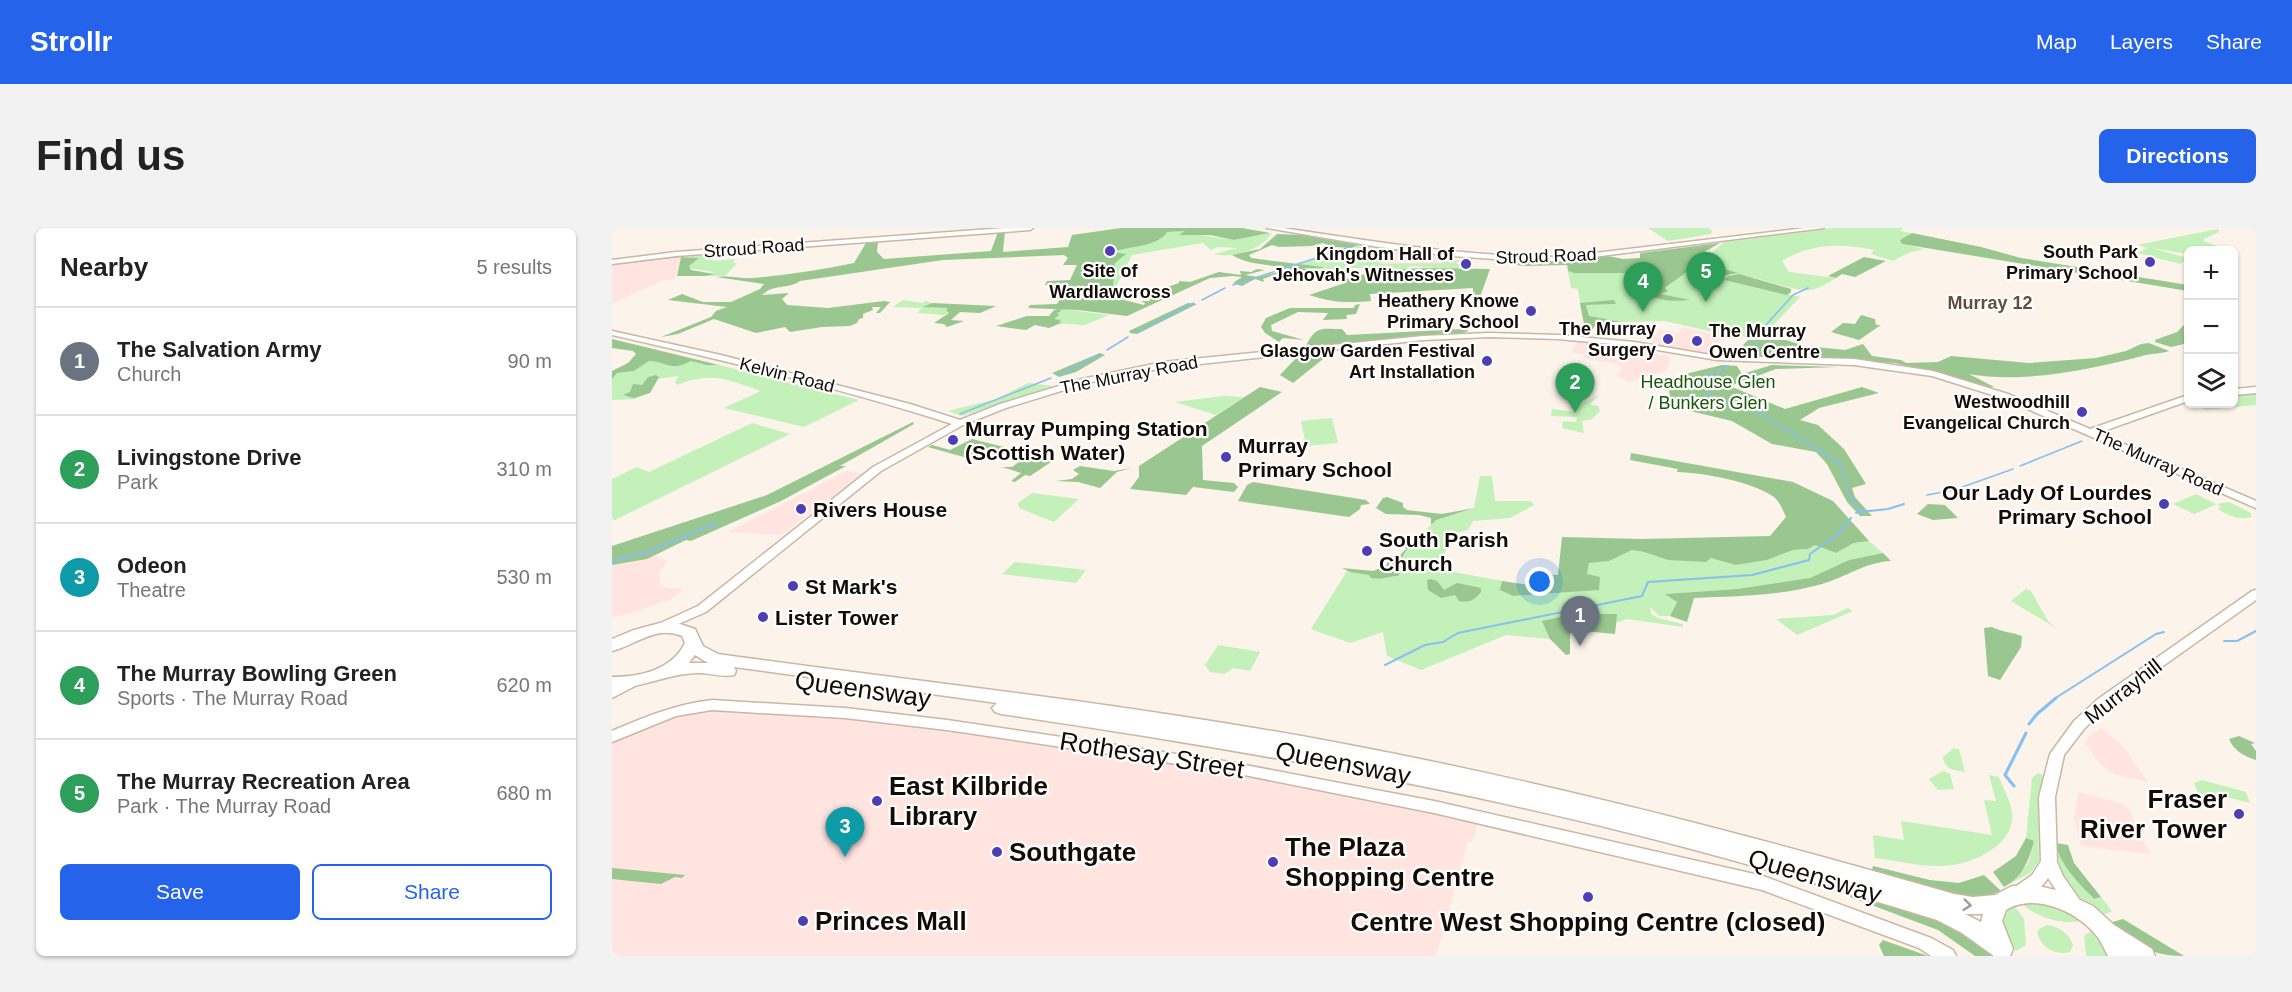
<!DOCTYPE html>
<meta charset="utf-8">
<style>
body{margin:0;font-family:Arial,sans-serif;background:#f2f2f2;color:#222}
.controls{position:absolute;right:18px;top:18px;display:grid;overflow:hidden;border-radius:9px;box-shadow:0 2px 4px #0004}
.controls button{width:54px;height:54px;display:grid;place-items:center;padding:0;border:0;border-bottom:2px solid #e0e0e0;background:#fff;color:#222;font:30px sans-serif}
.you{position:absolute;left:928px;top:354px;width:21px;height:21px;margin:-15px;border:4px solid #fff;border-radius:50%;background:#1a73e8;box-shadow:0 0 0 9px #1a73e833}
.badge{display:grid;place-items:center;width:39px;height:39px;border-radius:50%;background:#2563eb;color:#fff;font-size:20px;font-weight:700}
.pin{position:absolute;translate:-50% -50px;filter:drop-shadow(0 2px 3px #0008)}
.pin::after{content:'';position:absolute;top:32px;width:21px;height:18px;background:inherit;clip-path:polygon(0 0,100% 0,50% 100%)}
.list{margin:0;padding:0;list-style:none}
h2{display:flex;justify-content:space-between;align-items:center;height:78px;margin:0;padding:0 24px;font-size:26px}
h2 small{font-size:20px;font-weight:400;color:#767676}
.list li{display:grid;grid-template-columns:39px 1fr auto;gap:18px;align-items:center;box-sizing:border-box;height:108px;padding:0 24px;border-top:2px solid #e0e0e0}
.list b{display:block;font-size:22px;white-space:nowrap}
.list p{margin:0;font-size:20px;white-space:nowrap;color:#767676}
.list em{font-size:20px;font-style:normal;color:#767676}
.actions{display:flex;gap:12px;padding:18px 24px}
.actions a{flex:1;padding:14px 0;border:2px solid #2563eb;border-radius:9px;text-align:center;font-size:21px;color:#2563eb}
.actions .main{background:#2563eb;color:#fff}
.icon{flex:none;width:33px;height:33px;fill:none;stroke:currentColor;stroke-width:2;stroke-linecap:round;stroke-linejoin:round}
.map{position:relative;flex:none;width:1644px;height:728px;overflow:hidden;border-radius:9px}
header{display:flex;align-items:center;gap:36px;box-sizing:border-box;height:84px;padding:0 30px;background:#2563eb;color:#fff}
header strong{font-size:28px}
nav{display:flex;gap:33px;margin-inline-start:auto;font-size:21px}
.intro{display:flex;align-items:center;justify-content:space-between;box-sizing:border-box;height:144px;padding:0 36px}
h1{margin:0;font-size:42px}
.button{padding:15px 27px;border-radius:9px;background:#2563eb;color:#fff;font-size:21px;font-weight:700}
main{display:flex;gap:36px;padding:0 36px}
aside{flex:1;background:#fff;border-radius:9px;box-shadow:0 2px 4px #0004}
.map>svg:first-child{display:block}
.commercial{fill:#ffe4df}
.green{fill:#c3f1b9}
.forest{fill:#99c78f}
.lines{fill:none;stroke-linecap:round;stroke-linejoin:round}
.stream-far2{stroke:#88bff2;stroke-width:1.5}
.stream-far1{stroke:#88bff2;stroke-width:2}
.stream{stroke:#88bff2;stroke-width:3}
.tertiary-casing{stroke:#cbb6a3;stroke-width:3}
.trunk-casing{stroke:#cbb6a3;stroke-width:3}
.tertiary{fill:#fff;fill-rule:evenodd}
.trunk{fill:#fff;fill-rule:evenodd}
.oneway{stroke:#a09d9b}
.poi-dot{fill:#4f3db4;stroke:#fff;stroke-width:2}
.labels{text-anchor:middle;dominant-baseline:central;stroke-width:4.5;stroke-linejoin:round;paint-order:stroke}
.far-street-label{font-size:18px;fill:#120b06;stroke:#fff}
.far-poi-label{font-size:18px;font-weight:bold;fill:#120b06;stroke:#fff;text-anchor:end}
.far-neighbourhood-label{font-size:18px;font-weight:bold;fill:#614f3e;stroke:#fff}
.far-park-label{font-size:18px;fill:#195506;stroke:#fff}
.poi-label{font-size:21px;font-weight:bold;fill:#120b06;stroke:#fff;text-anchor:start}
.street-label{font-size:21px;fill:#120b06;stroke:#fff}
.near-street-label{font-size:26px;fill:#120b06;stroke:#fff}
.near-poi-label{font-size:26px;font-weight:bold;fill:#120b06;stroke:#fff;text-anchor:start}
</style>
<header>
<strong>Strollr</strong>
<nav><a>Map</a><a>Layers</a><a>Share</a></nav>
</header>
<div class="intro"><h1>Find us</h1><a class="button">Directions</a></div>
<main>
<aside>
<h2>Nearby<small>5 results</small></h2>
<ul class="list">
<li><span class="badge" style="background:#6b7280">1</span><div><b>The Salvation Army</b><p>Church</p></div><em>90 m</em></li>
<li><span class="badge" style="background:#2e9e5b">2</span><div><b>Livingstone Drive</b><p>Park</p></div><em>310 m</em></li>
<li><span class="badge" style="background:#0f9aa8">3</span><div><b>Odeon</b><p>Theatre</p></div><em>530 m</em></li>
<li><span class="badge" style="background:#2e9e5b">4</span><div><b>The Murray Bowling Green</b><p>Sports · The Murray Road</p></div><em>620 m</em></li>
<li><span class="badge" style="background:#2e9e5b">5</span><div><b>The Murray Recreation Area</b><p>Park · The Murray Road</p></div><em>680 m</em></li>
</ul>
<div class="actions"><a class="main">Save</a><a>Share</a></div>
</aside>
<div class="map">
<svg width="1644" height="728" viewBox="0 0 1644 728">
<rect width="100%" height="100%" fill="#fcf3eb"/>
<g class="commercial">
<polygon points="782,22 816,26 833,31 831,33 833,35 801,37 767,36"/>
<polygon points="69,29 63,51 49,53 0,76 0,36"/>
<polygon points="1071,99 1110,109 1112,111 1106,116 1102,124 1094,125 1037,117 1048,102 1066,105"/>
<polygon points="966,114 1012,120 1056,128 1059,132 1054,143 1016,154 1004,147 1010,140 1005,136 971,130 973,127 960,124"/>
<polygon points="235,243 250,246 169,307 116,304"/>
<polygon points="44,328 56,334 47,343 49,359 71,361 58,372 12,387 0,389 0,337"/>
<polygon points="66,481 174,481 472,516 868,589 860,614 856,613 824,728 0,728 0,511"/>
<polygon points="1489,500 1509,516 1536,554 1504,547 1489,537 1473,515 1477,508"/>
<polygon points="1467,564 1511,576 1518,583 1528,609 1539,626 1469,618 1462,589"/>
</g>
<g class="green">
<polygon points="1036,0 1096,0 1100,3 1099,6 1056,13"/>
<path d="M1222 0H1291L1288 3 1300 5 1288 12 1290 16 1312 21 1296 25 1281 33 1259 26 1262 22C1231 15 1198 15 1170 33L1177 44 1224 50C1218 53 1210 59 1203 61 1178 68 1129 36 1112 52L1188 69 1150 109 1119 108 1053 93 1010 94 977 89 974 77 1003 76V74L968 75 966 61 959 60 956 43 1031 45 1034 47 1037 59 1046 61 1040 65 1043 69 1052 72H1076L1046 67 1055 63 1053 61 1082 39 1115 47 1124 46 1089 34 1112 14Z"/>
<polygon points="1606,1 1607,4 1592,11 1592,13 1614,22 1576,22 1576,26 1539,20 1576,30 1568,36 1525,25 1535,20 1525,17"/>
<path d="M575 2 594 8 622 12 660 5C649 22 621 31 602 26L625 20 606 19 599 22 591 15 520 27 499 69 503 35 513 26 499 25 511 19 531 16 555 4Z"/>
<polygon points="742,14 782,20 782,22 768,36 832,35 830,33 854,32 843,35 849,37 845,42 800,38 788,42 757,43 750,40 734,40 716,46 689,41 691,39 699,40 686,36 709,27 736,24 745,18"/>
<polygon points="80,28 92,28 103,33 123,31 121,35 125,35 113,48 94,48 102,44 76,40 84,30 76,29"/>
<polygon points="291,72 310,75 314,73 320,75 313,79 337,80 337,84 332,87 305,85 310,80 281,79"/>
<polygon points="444,80 497,87 473,97 444,95 441,91"/>
<path d="M37 133C56 134 59 144 79 133L94 137H107L247 172 192 199 112 180 149 163C116 152 100 143 65 157L63 154 66 148 46 151 47 149 44 147C33 150 29 157 26 167H32L23 171 0 172V151L5 145 22 143Z"/>
<polygon points="416,155 441,158 350,188 336,183 384,171"/>
<polygon points="1644,166 1644,177 1593,182 1582,176 1622,176 1622,168"/>
<polygon points="987,167 978,176 986,178 988,183 980,191 970,193 972,205 950,200 951,193 964,194 965,189 939,188 940,181 963,184 969,176"/>
<polygon points="611,168 632,169 604,187 563,174"/>
<polygon points="720,190 726,215 694,218 689,193"/>
<polygon points="140,195 178,206 3,292 0,291 0,251 25,239 37,244"/>
<polygon points="868,248 880,248 883,273 919,273 922,277 898,290 861,293 856,302 841,306 826,341 890,353 889,362 901,368 987,362 975,346 977,335 997,333 1020,322 1032,324 1056,332 1099,329 1124,337 1155,332 1181,322 1196,321 1203,317 1224,325 1243,315 1257,313 1271,325 1237,332 1198,350 1125,361 1054,366 1065,374 1058,388 1047,388 1038,379 1039,386 1046,390 1071,396 1071,399 1015,391 1004,395 1004,386 931,393 938,411 894,407 809,442 775,428 771,404 738,415 699,401 735,343 774,349 801,315 824,292 862,280"/>
<polygon points="420,265 467,271 442,294 407,280 406,275"/>
<path d="M1584 266 1604 276 1617 274 1639 285V289C1628 293 1615 287 1606 281L1609 278 1605 276 1582 286 1561 276Z"/>
<polygon points="403,334 474,342 464,355 390,346"/>
<polygon points="1414,361 1419,363 1436,393 1444,400 1399,373"/>
<polygon points="1236,380 1241,383 1185,407 1164,391 1221,387"/>
<polygon points="606,417 648,424 638,443 622,440 612,446 598,444 593,437"/>
<path d="M1342 520 1347 521 1353 544C1342 542 1333 542 1331 529Z"/>
<polygon points="1331,543 1338,546 1342,561 1326,562 1317,551"/>
<polygon points="1426,545 1431,547 1426,579 1427,633 1418,645 1399,655 1416,636 1422,613 1414,610 1420,550"/>
<path d="M1377 547 1387 549C1391 560 1398 572 1400 584 1404 614 1367 633 1341 637 1316 641 1288 633 1263 630L1261 607 1292 612 1289 593 1380 607 1372 572 1384 573Z"/>
<polygon points="1590,552 1634,564 1638,575 1607,567 1610,578 1589,573 1582,555"/>
<polygon points="1445,624 1481,671 1489,669 1500,683 1489,688 1457,661 1450,652"/>
<path d="M1429 673 1473 692C1453 698 1425 690 1409 675Z"/>
<path d="M1401 676 1412 691 1414 717 1404 723C1392 707 1385 692 1401 676Z"/>
<path d="M1435 697C1447 699 1457 705 1461 717L1458 724C1444 728 1428 719 1425 704L1427 701Z"/>
<polygon points="1481,702 1489,712 1496,728 1474,728 1472,708"/>
</g>
<g class="forest">
<path d="M509 0H630L658 5 622 12 598 7H567L573 3 555 4C546 19 516 18 501 24L514 26 503 35 500 69 532 77 533 75 529 73H538L537 69H547L541 66 542 65 552 66 558 64 550 61 567 55V53L578 54 607 44 629 47 628 43 639 44 645 41 653 42 633 47 646 49 679 41C660 36 638 38 620 27L648 21 665 6 690 7 746 17 740 20 721 19 711 15 700 18 667 19 660 17 637 27 639 30 710 39 712 40H689L716 46 720 44 711 43 735 41 714 49 689 44 678 48 667 45 651 51 652 54 643 51 630 58 621 55 630 49 621 48 598 50 515 88 466 82 416 80 418 77 445 76 456 57H433L435 53 458 52 465 37H451L456 30 452 27 331 32 188 53C175 62 163 55 150 67L177 65 170 71 175 77 216 80 272 73 278 74 268 85H264L269 79H260L261 82 251 86V90L247 91 245 95 238 98 210 99 178 104 173 99 144 105 102 91 66 106 49 109 99 89 104 83 115 79 56 72 70 66 91 74H119L148 61 152 56 104 49C117 47 129 51 141 50 176 47 209 42 242 35L254 15 266 14 265 24 272 31 379 23 386 4 393 3 391 24 456 19 460 7Z"/>
<polygon points="1300,5 1369,19 1409,30 1576,57 1576,63 1290,16 1288,12"/>
<path d="M1108 15 1094 23 1086 33 1126 45 1115 47 1082 39 1053 60 1056 63 1049 66 1078 72C1066 73 1053 74 1042 69L1040 65 1046 61 1037 59 1034 47 1031 45H963L956 43 955 37 915 38 882 35 931 34 996 28 1011 31 1028 30V25Z"/>
<polygon points="69,27 69,29 87,30 77,38 79,42 102,46 94,48 65,48 69,29 0,37 0,35"/>
<polygon points="1252,29 1274,33 1243,49 1230,46 1224,50 1216,48"/>
<path d="M814 40 878 41 868 69 861 68V60L758 66 759 73C735 75 721 75 697 67L733 55 717 51 719 49 741 51 761 42Z"/>
<polygon points="1127,46 1179,61 1179,64 1175,67 1112,52 1117,48"/>
<polygon points="1002,72 1004,76 974,77 977,88 1010,94 986,94 976,107 974,107 968,75"/>
<polygon points="320,75 384,78 368,85 348,84 339,92 352,93 335,99 332,96 322,95 337,85 334,82 336,80 311,79"/>
<polygon points="576,75 585,76 525,106 518,105 517,103"/>
<polygon points="748,76 744,86 734,87 735,91 711,92 716,85 686,84 659,97 660,103 692,112 671,110 667,114 653,105 649,99 654,90 678,80 742,80 743,77"/>
<polygon points="448,81 449,83 445,85 447,87 442,91 449,92 446,94 451,94 437,100 423,97 414,102 384,98 415,88 437,88 442,82"/>
<polygon points="1249,87 1263,91 1264,97 1269,97 1247,112 1219,104 1231,95 1243,96"/>
<polygon points="1573,92 1576,92 1576,115 1559,119 1543,114 1543,112 1565,104 1573,96"/>
<path d="M854 96 856 103 851 105 695 120 670 118H694C704 97 710 101 730 101L735 107 851 101Z"/>
<path d="M0 111 107 137H94L79 133C59 144 56 134 37 133L22 143 5 145 0 151V143L16 135 24 126 21 123 0 120Z"/>
<path d="M1136 112H1174L1193 118 1224 121 1233 122 1251 116 1260 128 1289 132 1294 135 1326 134 1339 128 1417 135 1484 130 1514 123 1529 116 1537 115 1557 123C1550 126 1541 125 1534 127 1480 141 1413 156 1357 146L1382 159H1378L1283 135 1122 127Z"/>
<polygon points="721,122 719,127 711,131 681,155 668,147 686,128 683,125"/>
<polygon points="488,125 493,127 464,144 447,149 440,145"/>
<polygon points="1110,137 1125,138 1130,146 1160,137 1226,139 1164,141 1118,158 1173,181 1250,159 1267,165 1207,180 1188,192 1206,197 1232,221 1254,256 1240,260 1243,269 1260,288 1248,288 1235,274 1215,236 1204,224 1160,216 1120,193 1078,183 1064,176 1058,169 1057,163 1070,152 1069,147"/>
<polygon points="44,147 47,149 38,165 22,170 11,167 18,164 21,156 30,157 36,149"/>
<polygon points="648,159 670,164 590,218 591,252 622,255 626,259 622,264 581,259 574,267 518,261 527,249 527,238"/>
<polygon points="301,194 302,196 228,238 234,238 169,273 79,313 74,312 35,331 0,337 0,318 155,267"/>
<polygon points="360,211 392,219 366,233 316,219 320,217 338,222"/>
<polygon points="410,225 435,231 439,234 418,248 413,247 403,254 399,253 409,245 390,239 400,239 413,230 407,227"/>
<path d="M1019 225 1181 254 1221 273 1257 313 1242 315 1224 325 1203 317 1196 321 1181 322 1155 332 1124 337 1099 330 1094 334 1056 332 1032 324 1020 322 997 333 977 335 975 346 988 349 987 362 901 368 888 362 890 353 918 357 924 346 946 347 950 309 1029 311 1158 308 1174 289C1171 282 1167 273 1162 269 1138 253 1093 245 1065 244L1066 241 1018 232Z"/>
<polygon points="468,238 502,243 520,240 505,244 488,260 466,254 444,253 460,251 467,246 461,242"/>
<polygon points="641,254 754,272 758,276 749,277 748,281 737,289 626,273 635,257"/>
<polygon points="775,269 791,275 791,279 795,282 830,286 862,280 824,292 819,297 819,290 807,287 774,286 764,280 771,270"/>
<polygon points="1316,276 1333,277 1346,290 1321,292 1305,286"/>
<path d="M801 313 788 332 790 342 786 348C775 348 773 352 759 350L757 347 738 344 730 340 761 343 774 338 778 328H787L794 321 791 316Z"/>
<path d="M1271 325 1279 333C1254 334 1234 349 1210 356 1169 368 1124 368 1082 370L1075 394 1058 388 1065 374 1053 366 1125 361 1198 350 1237 332Z"/>
<path d="M819 351 825 353 832 362 845 355 869 360V364C863 372 857 375 847 373L843 367 829 370 816 362 815 352Z"/>
<polygon points="961,386 1005,386 1003,406 961,402 958,406 958,426 954,427 938,411 930,393"/>
<path d="M1380 399C1390 404 1399 404 1410 408L1409 419 1388 452 1376 448 1372 400Z"/>
<path d="M1627 508 1643 515 1639 516 1644 523V532C1632 528 1622 523 1617 511Z"/>
<path d="M1414 610 1422 613C1417 632 1411 649 1392 659L1381 644 1404 628Z"/>
<path d="M1444 615 1456 617 1462 635 1489 669 1482 671C1468 656 1446 635 1444 615Z"/>
<polygon points="1261,638 1318,652 1347,655 1372,647 1389,663 1364,672 1259,646"/>
<polygon points="0,640 73,647 70,650 63,649 49,656 0,651"/>
<polygon points="1238,665 1342,696 1385,728 1363,728 1326,702 1238,669"/>
<path d="M1511 691 1572 728C1537 728 1524 716 1497 695Z"/>
<polygon points="1271,712 1316,728 1272,728 1267,717"/>
</g>
<g class="lines">
<g class="stream-far2">
<polyline points="621,57 741,18"/>
<polyline points="590,72 613,60"/>
<polyline points="525,104 582,75"/>
<polyline points="1144,108 1181,67 1196,60"/>
<polyline points="495,122 516,109"/>
<polyline points="1134,128 1143,123 1144,112"/>
<polyline points="1116,138 1087,153 1086,155 1093,157 1094,165 1105,172 1145,183 1230,237 1236,265 1241,272"/>
<polyline points="447,147 487,127"/>
<polyline points="348,186 439,150"/>
<polyline points="1408,238 1470,213"/>
<polyline points="1315,267 1342,262 1401,241"/>
</g>
<g class="stream-far1">
<polyline points="1240,271 1248,284 1244,285"/>
<polyline points="1248,284 1276,281 1292,276"/>
<polyline points="0,333 36,324 104,295"/>
<polyline points="1612,413 1625,413 1644,403"/>
<polyline points="773,437 813,417 831,414 846,405 1030,368 1036,354 1140,347 1197,332 1198,326 1226,306 1239,290"/>
<polyline points="1442,471 1544,406 1552,404"/>
</g>
<g class="stream">
<polyline points="1417,496 1425,486 1444,470"/>
<polyline points="1402,558 1393,547 1414,505"/>
</g>
<g class="tertiary-casing">
<g id="tertiary">
<polygon points="392,0 421,0 418,2 64,28 0,36 0,32 64,24"/>
<path d="M655 0H671C763 14 855 29 949 29L1193 0H1212L949 33H912L839 28 767 19Z"/>
<path d="M0 103 109 127 298 176 348 192 388 176 470 151 551 134 811 108 877 105 946 107 1022 114 1105 128 1242 131 1321 143 1396 166 1478 201 1576 167V173L1486 205 1644 273V280L1390 170 1320 148 1242 137 1105 132 1022 118 946 111 877 109 811 112 551 140 475 155 394 180 351 197 269 243 94 384 46 405 42 404 40 401 42 398 86 378 261 239 340 196C229 160 114 133 0 107Z"/>
<polygon points="1644,159 1644,165 1622,167 1622,161"/>
<path d="M1644 362V372L1496 477 1472 501 1452 527 1443 569 1445 634 1451 648 1472 678 1470 683 1464 685 1458 683 1436 650C1430 660 1415 673 1403 669L1401 664 1403 659 1420 647 1429 633 1427 569 1438 526 1462 493 1486 471 1640 363Z"/>
<polygon points="20,449 25,451 27,454 25,457 0,470 0,459"/>
<path d="M100 472 233 480 335 492 612 533 822 573 1151 648 1319 710 1341 722 1344 728H1319L1307 720 1150 662 822 585 612 543 335 502 233 490 100 482 64 488 0 514V503C33 489 64 476 100 472Z"/>
</g>
</g>
<g class="trunk-casing">
<path id="trunk" d="M48 395 68 396 83 401 91 418 106 426C313 455 521 476 727 515 935 554 1139 607 1342 666L1361 669 1383 667 1400 658 1422 657 1448 663 1481 678 1502 697 1540 721 1543 728H1496C1493 722 1490 716 1487 711 1468 684 1423 664 1394 682L1390 693 1401 721 1398 728H1382L1350 705 1325 692C1211 657 1097 624 981 596 786 549 588 515 389 486L383 484 380 480 385 475 122 439 124 443 122 447C109 450 97 444 84 445 55 446 29 460 0 461V449C28 449 60 442 73 415L70 408C44 397 24 417 0 423V411L22 402ZM83 427 96 435H98H77ZM1353 686H1371L1369 694Z"/>
</g>
<use href="#tertiary" class="tertiary"/>
<use href="#trunk" class="trunk"/>
</g>
<defs><path id="oneway-chevron" d="M-2-3.5L2.5 0L-2 3.5" fill="none" stroke-width="1.6" stroke-linecap="round" stroke-linejoin="round" transform="scale(1.5)"/></defs>
<use class="oneway" href="#oneway-chevron" transform="translate(1355 677) rotate(6)"/>
<g class="poi-dot">
<circle cx="498" cy="23" r="6"/>
<circle cx="1538" cy="34" r="6"/>
<circle cx="854" cy="36" r="6"/>
<circle cx="919" cy="83" r="6"/>
<circle cx="1056" cy="111" r="6"/>
<circle cx="1085" cy="113" r="6"/>
<circle cx="875" cy="133" r="6"/>
<circle cx="1470" cy="184" r="6"/>
<circle cx="341" cy="212" r="6"/>
<circle cx="614" cy="229" r="6"/>
<circle cx="1552" cy="276" r="6"/>
<circle cx="189" cy="281" r="6"/>
<circle cx="755" cy="323" r="6"/>
<circle cx="181" cy="358" r="6"/>
<circle cx="151" cy="389" r="6"/>
<circle cx="265" cy="573" r="6"/>
<circle cx="1627" cy="586" r="6"/>
<circle cx="385" cy="624" r="6"/>
<circle cx="661" cy="634" r="6"/>
<circle cx="976" cy="669" r="6"/>
<circle cx="191" cy="693" r="6"/>
</g>
<g class="labels">
<g class="far-street-label">
<text transform="translate(142 20) rotate(-4)">Stroud Road</text>
<text transform="translate(934 28) rotate(-2)">Stroud Road</text>
<text transform="translate(175 147) rotate(14)">Kelvin Road</text>
<text transform="translate(517 147) rotate(-11)">The Murray Road</text>
<text transform="translate(1546 234) rotate(24)">The Murray Road</text>
</g>
<g class="far-poi-label">
<text x="1526" y="24">South Park<tspan x="1526" dy="21">Primary School</tspan></text>
<text x="842" y="26">Kingdom Hall of<tspan x="842" dy="21">Jehovah's Witnesses</tspan></text>
<text x="498" y="43" text-anchor="middle">Site of<tspan x="498" dy="21">Wardlawcross</tspan></text>
<text x="907" y="73">Heathery Knowe<tspan x="907" dy="21">Primary School</tspan></text>
<text x="1044" y="101">The Murray<tspan x="1044" dy="21">Surgery</tspan></text>
<text x="1097" y="103" text-anchor="start">The Murray<tspan x="1097" dy="21">Owen Centre</tspan></text>
<text x="863" y="123">Glasgow Garden Festival<tspan x="863" dy="21">Art Installation</tspan></text>
<text x="1458" y="174">Westwoodhill<tspan x="1458" dy="21">Evangelical Church</tspan></text>
</g>
<g class="far-neighbourhood-label">
<text x="1378" y="75">Murray 12</text>
</g>
<g class="far-park-label">
<text x="1096" y="154">Headhouse Glen<tspan x="1096" dy="21">/ Bunkers Glen</tspan></text>
</g>
<g class="poi-label">
<text x="353" y="200">Murray Pumping Station<tspan x="353" dy="24">(Scottish Water)</tspan></text>
<text x="626" y="217">Murray<tspan x="626" dy="24">Primary School</tspan></text>
<text x="1540" y="264" text-anchor="end">Our Lady Of Lourdes<tspan x="1540" dy="24">Primary School</tspan></text>
<text x="201" y="281">Rivers House</text>
<text x="767" y="311">South Parish<tspan x="767" dy="24">Church</tspan></text>
<text x="193" y="358">St Mark's</text>
<text x="163" y="389">Lister Tower</text>
</g>
<g class="street-label">
<text transform="translate(1511 463) rotate(-38)">Murrayhill</text>
</g>
<g class="near-street-label">
<text transform="translate(251 461) rotate(8)">Queensway</text>
<text transform="translate(540 527) rotate(9)">Rothesay Street</text>
<text transform="translate(731 535) rotate(11)">Queensway</text>
<text transform="translate(1203 648) rotate(16)">Queensway</text>
</g>
<g class="near-poi-label">
<text x="277" y="558">East Kilbride<tspan x="277" dy="30">Library</tspan></text>
<text x="1615" y="571" text-anchor="end">Fraser<tspan x="1615" dy="30">River Tower</tspan></text>
<text x="673" y="619">The Plaza<tspan x="673" dy="30">Shopping Centre</tspan></text>
<text x="397" y="624">Southgate</text>
<text x="203" y="693">Princes Mall</text>
<text x="976" y="694" text-anchor="middle">Centre West Shopping Centre (closed)</text>
</g>
</g>
</svg>
<div class="controls">
<button>+</button>
<button>−</button>
<button><svg class="icon" aria-label="layers" viewBox="0 0 24 24"><path d="M12 4l9 5-9 5-9-5zM3 14l9 5 9-5"/></svg></button>
</div>
<div class="you"></div>
<div class="pin badge" style="left:968px;top:418px;background:#6b7280">1</div>
<div class="pin badge" style="left:963px;top:185px;background:#2e9e5b">2</div>
<div class="pin badge" style="left:233px;top:629px;background:#0f9aa8">3</div>
<div class="pin badge" style="left:1031px;top:84px;background:#2e9e5b">4</div>
<div class="pin badge" style="left:1094px;top:74px;background:#2e9e5b">5</div>
</div>
</main>
